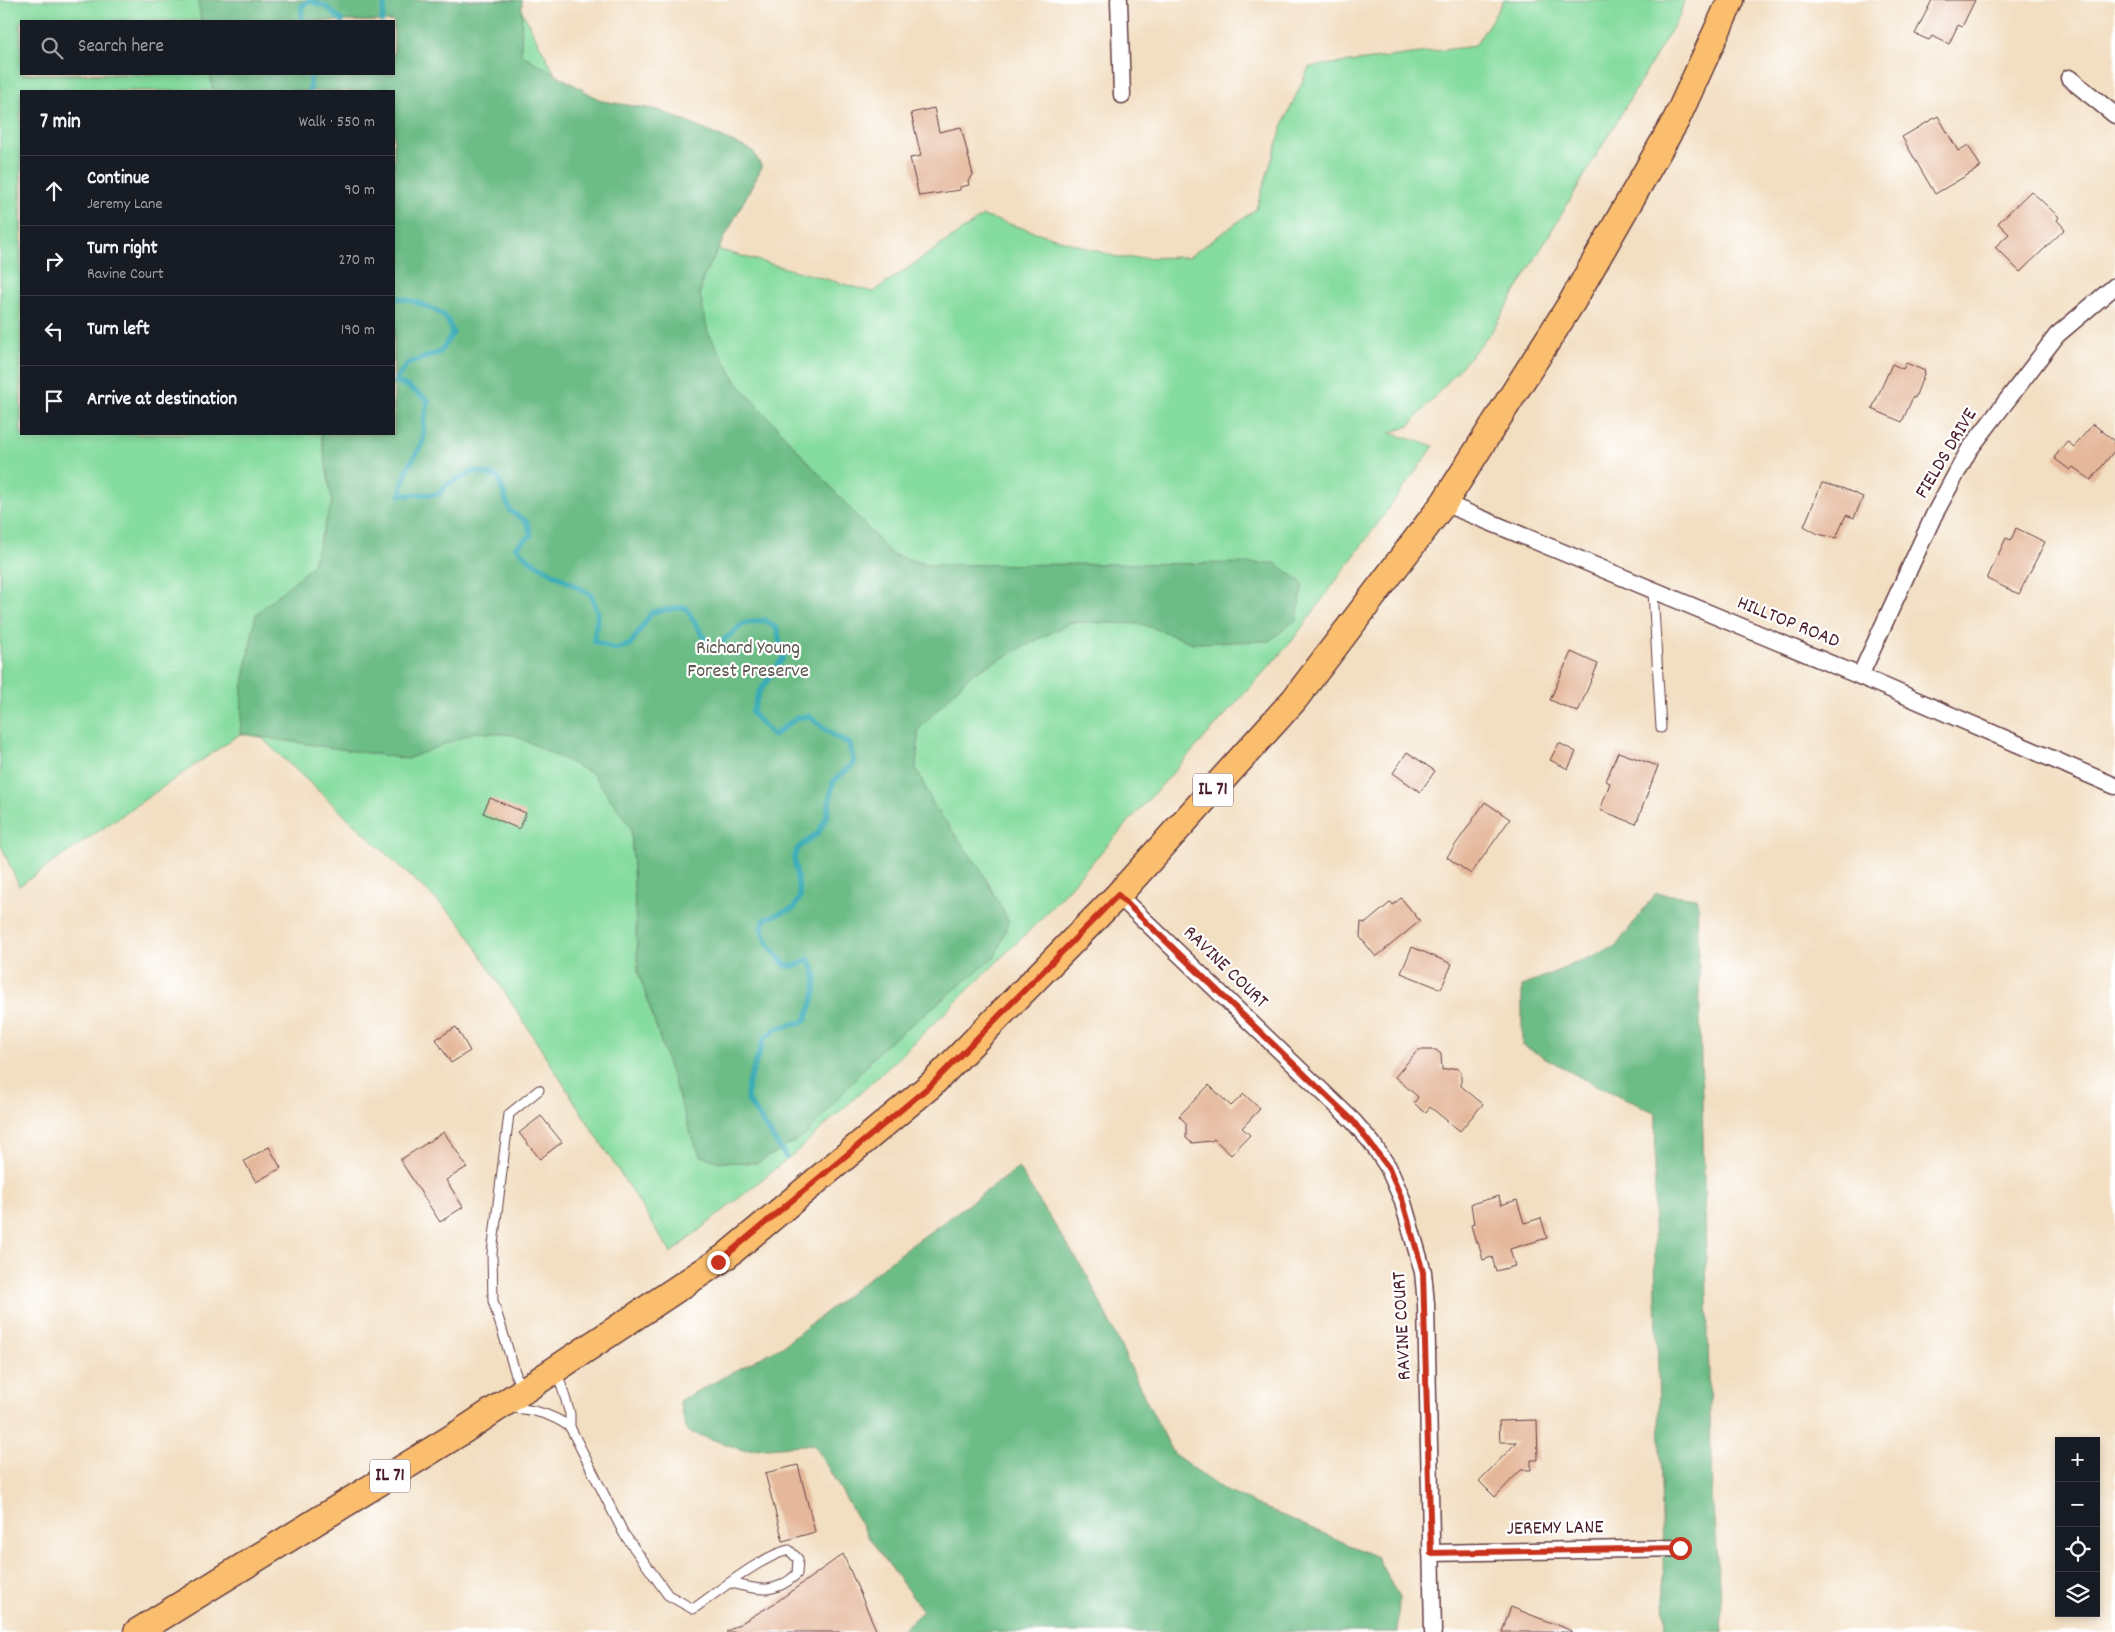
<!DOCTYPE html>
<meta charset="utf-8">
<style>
body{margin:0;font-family:Dekko,sans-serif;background:#242831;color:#f1f3f6}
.controls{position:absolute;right:15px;bottom:15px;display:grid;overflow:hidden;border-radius:0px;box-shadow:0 2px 8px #0003}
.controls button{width:45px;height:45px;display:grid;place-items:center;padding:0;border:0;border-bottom:1px solid #363941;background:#171b24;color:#f1f3f6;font:25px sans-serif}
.stop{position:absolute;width:15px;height:15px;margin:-11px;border:4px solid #c8321e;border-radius:50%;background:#fff}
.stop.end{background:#c8321e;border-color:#fff;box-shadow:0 1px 5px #0008}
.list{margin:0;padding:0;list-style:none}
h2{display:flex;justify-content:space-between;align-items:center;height:65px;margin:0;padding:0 20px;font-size:21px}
h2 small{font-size:16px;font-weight:400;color:#9ea1a6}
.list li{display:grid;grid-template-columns:32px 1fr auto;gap:15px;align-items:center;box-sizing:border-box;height:70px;padding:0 20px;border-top:1px solid #363941}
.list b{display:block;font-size:19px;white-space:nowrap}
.list p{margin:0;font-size:16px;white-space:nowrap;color:#9ea1a6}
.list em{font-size:16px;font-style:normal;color:#9ea1a6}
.icon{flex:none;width:28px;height:28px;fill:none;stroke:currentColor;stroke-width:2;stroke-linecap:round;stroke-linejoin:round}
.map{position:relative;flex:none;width:2115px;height:1632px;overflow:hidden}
.search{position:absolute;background:#171b24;box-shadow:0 2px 8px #0003;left:20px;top:20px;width:375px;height:55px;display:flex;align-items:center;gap:12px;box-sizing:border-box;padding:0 18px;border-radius:0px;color:#9ea1a6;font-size:19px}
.panel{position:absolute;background:#171b24;box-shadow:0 2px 8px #0003;left:20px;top:90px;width:375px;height:345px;border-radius:0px}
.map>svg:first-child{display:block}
.green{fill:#85dc9f;stroke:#687e65;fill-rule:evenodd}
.forest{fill:#6cbc86;stroke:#5b6e58}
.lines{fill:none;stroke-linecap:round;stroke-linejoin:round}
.stream{stroke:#3bacb6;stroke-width:5.5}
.building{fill:#e5b89b}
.service-casing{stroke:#633c42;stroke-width:11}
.minor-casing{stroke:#633c42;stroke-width:19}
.primary-casing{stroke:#633c42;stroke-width:29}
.service{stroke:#fff;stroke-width:9}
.minor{stroke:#fff;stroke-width:16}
.primary{stroke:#fabe6e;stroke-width:26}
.route{stroke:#c8321e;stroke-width:6}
.labels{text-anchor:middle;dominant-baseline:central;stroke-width:4.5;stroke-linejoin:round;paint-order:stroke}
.shield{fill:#fff;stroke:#80626b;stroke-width:1}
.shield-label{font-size:19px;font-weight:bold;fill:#4a1f2b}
.street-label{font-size:20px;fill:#4a1f2b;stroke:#fff}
.park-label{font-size:20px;fill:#5c584e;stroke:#fff}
</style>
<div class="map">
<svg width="2115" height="1632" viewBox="0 0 2115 1632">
<rect width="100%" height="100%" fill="#fff"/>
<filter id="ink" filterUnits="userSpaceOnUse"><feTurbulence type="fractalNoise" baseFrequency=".02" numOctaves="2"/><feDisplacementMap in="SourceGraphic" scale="10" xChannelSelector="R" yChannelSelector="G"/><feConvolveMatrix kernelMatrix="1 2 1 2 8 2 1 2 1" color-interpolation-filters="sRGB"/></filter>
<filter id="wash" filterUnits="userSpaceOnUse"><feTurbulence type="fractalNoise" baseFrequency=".0096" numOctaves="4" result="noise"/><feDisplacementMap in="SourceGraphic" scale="20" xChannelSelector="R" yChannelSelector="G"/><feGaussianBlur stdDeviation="1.12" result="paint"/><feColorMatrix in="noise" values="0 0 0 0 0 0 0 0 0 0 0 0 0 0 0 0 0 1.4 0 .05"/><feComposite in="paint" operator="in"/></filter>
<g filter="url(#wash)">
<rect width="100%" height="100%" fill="#f2dec1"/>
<path class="green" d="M0 0H516L636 227 873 292 983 216 1120 258 1189 257 1256 209 1284 122 1309 67 1475 46 1504 0H1684L1680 15 1491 333 1409 426 1390 433 1434 446 1292 641 1037 923 892 1064 796 1152 671 1253 460 922 241 719 240 734 19 886 0 843ZM21 21H394V74H21ZM21 91H394V434H21Z"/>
<g class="forest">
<polygon points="198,0 522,0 521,54 602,101 659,110 753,151 762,167 703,278 700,295 708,332 738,384 891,554 929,565 1275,563 1303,583 1297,619 1269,641 1193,643 1142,624 1072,622 971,674 919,729 916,768 933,804 981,870 1009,922 995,957 881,1049 806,1135 757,1163 720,1162 701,1156 693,1141 638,971 631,828 593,774 514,735 475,732 407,759 241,734 242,689 256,614 312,566 332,502 321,434 394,434 394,91 213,91 210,74 394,74 394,21 201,21"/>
<polygon points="1656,893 1697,898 1712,1495 1723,1632 1665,1632 1654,1222 1656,1113 1587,1081 1522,1045 1522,986 1616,946"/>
<polygon points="1018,1168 1088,1277 1147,1402 1174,1454 1224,1490 1377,1557 1399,1598 1398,1632 900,1632 923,1611 867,1535 814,1444 743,1450 687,1431 679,1401 784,1345 898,1255"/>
</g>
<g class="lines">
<g class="stream">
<polyline points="302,21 302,5 310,1 327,7 342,21"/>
<polyline points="382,21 385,0"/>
<polyline points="310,91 311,74"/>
<path d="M394 298C405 297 439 309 446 318 449 322 451 329 453 333L440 352 407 364 395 381 407 386 429 401 424 420 423 443 408 467 400 495 439 494 446 485 475 471 498 477 510 511 527 522 531 535 516 547 531 561 591 595 598 613 594 641 614 649 630 645 652 612 685 607 712 650 743 624 765 620 777 629 783 658 759 692 752 713 773 736 796 718 808 716C823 725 832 738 849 743L854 763 833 782 827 816 818 833 798 848 794 857 800 897 794 908 765 919 761 928 770 947 786 966 799 965 808 959C822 976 814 1002 805 1021L776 1029 764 1039 748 1085 747 1099 786 1157"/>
</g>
</g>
<g id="blocks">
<g class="building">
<polygon points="1932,0 1975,0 1962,27 1958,25 1949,44 1932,36 1929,40 1915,34"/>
<polygon points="934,108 939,132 961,127 973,175 968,181 969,185 960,187 960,190 919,196 910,158 921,156 911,113"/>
<polygon points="1938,116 1958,151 1968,145 1981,167 1935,194 1902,137"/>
<polygon points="2031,191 2059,217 2057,220 2065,229 2020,272 1995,247 2009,234 1998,223"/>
<polygon points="1906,363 1925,371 1915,398 1913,397 1902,422 1872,409 1892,364 1903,369"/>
<polygon points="2093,424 2115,441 2115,450 2091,480 2073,467 2070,470 2054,458 2067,441 2074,447"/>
<polygon points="1822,483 1842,488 1863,497 1854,518 1846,515 1836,538 1818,534 1804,526"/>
<polygon points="2016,528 2045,542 2019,594 1987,579 2006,538 2011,540"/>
<polygon points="1571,652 1598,664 1578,712 1550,700"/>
<polygon points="1559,743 1576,752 1568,769 1550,760"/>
<polygon points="1407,752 1435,771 1420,792 1393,773"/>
<polygon points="1618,752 1658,766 1636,824 1600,810 1610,783 1606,781"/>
<polygon points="490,798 526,813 519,829 483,813"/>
<polygon points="1485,802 1510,819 1471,874 1447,857"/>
<polygon points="1401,898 1420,921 1376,957 1360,937 1361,922 1366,923 1391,902 1393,905"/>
<polygon points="1412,947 1452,964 1441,989 1401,973"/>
<polygon points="456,1027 470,1051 451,1063 436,1039"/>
<polygon points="1418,1050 1436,1050 1441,1054 1442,1070 1456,1068 1461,1072 1461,1086 1483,1104 1460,1131 1430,1107 1425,1113 1414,1103 1418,1097 1395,1077"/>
<polygon points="1209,1085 1231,1106 1244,1094 1260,1109 1242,1128 1250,1135 1231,1155 1214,1139 1211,1141 1192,1143 1186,1138 1186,1123 1179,1116"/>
<polygon points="541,1116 562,1142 540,1159 519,1133"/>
<polygon points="444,1132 467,1167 446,1180 463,1207 440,1222 400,1160"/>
<polygon points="269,1147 281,1168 256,1182 244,1161"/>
<polygon points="1499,1196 1501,1205 1517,1200 1524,1223 1541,1218 1547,1238 1510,1249 1515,1266 1496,1271 1492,1257 1483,1260 1478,1242 1476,1243 1471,1225 1474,1224 1471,1204"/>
<polygon points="1537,1420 1538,1460 1531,1460 1531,1470 1521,1470 1495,1497 1479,1481 1517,1442 1500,1442 1499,1421"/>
<polygon points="798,1465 815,1532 783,1541 765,1473"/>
<polygon points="843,1554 877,1632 726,1632 775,1603"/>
<polygon points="1511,1607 1572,1631 1572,1632 1502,1632"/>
</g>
</g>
</g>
<g filter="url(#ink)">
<use href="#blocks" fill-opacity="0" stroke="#633c42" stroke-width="1"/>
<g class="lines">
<g class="service-casing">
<g id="service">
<polyline points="1653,591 1661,728"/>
<path d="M557 1371 570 1414V1427L624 1534 668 1595 693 1609C718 1592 761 1556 789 1550L798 1559 797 1574C774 1595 759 1590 731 1583"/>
<polyline points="521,1391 493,1301 492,1253 509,1114 539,1090"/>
<path d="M510 1408C533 1409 551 1414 570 1427"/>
</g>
</g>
<g class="minor-casing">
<g id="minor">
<polyline points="1119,0 1122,95"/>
<polyline points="2069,78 2115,115"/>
<polyline points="1444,503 1860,676 2115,786"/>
<polyline points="1860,676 1934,515 1969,450 2057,335 2115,286"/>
<polyline points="1118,895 1353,1121 1372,1143 1388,1167 1402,1199 1423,1272 1426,1304 1433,1632"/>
<polyline points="1431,1553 1680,1548"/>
</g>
</g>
<g class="primary-casing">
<polyline id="primary" points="137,1632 458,1434 725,1257 931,1085 1118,895 1294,700 1444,503 1572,302 1676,120 1731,0"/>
</g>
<use href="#service" class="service"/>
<use href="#minor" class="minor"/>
<use href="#primary" class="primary"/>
</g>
</g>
<g class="lines" filter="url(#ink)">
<polyline class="route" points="718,1262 931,1085 1118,895 1353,1121 1388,1167 1402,1199 1423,1272 1431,1553 1680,1548"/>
</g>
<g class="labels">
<g class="shield">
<rect x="1193" y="773.5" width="40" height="33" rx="4"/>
<rect x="370" y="1459.5" width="40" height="33" rx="4"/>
</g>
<g class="shield-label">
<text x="1213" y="790">IL 71</text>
<text x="390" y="1476">IL 71</text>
</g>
<g class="street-label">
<text transform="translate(1947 454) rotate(-59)">FIELDS DRIVE</text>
<text transform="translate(1788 623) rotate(22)">HILLTOP ROAD</text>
<text transform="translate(1225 968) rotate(44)">RAVINE COURT</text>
<text transform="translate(1403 1326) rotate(-93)">RAVINE COURT</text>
<text transform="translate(1555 1529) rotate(-1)">JEREMY LANE</text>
</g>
<g class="park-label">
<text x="748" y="649">Richard Young<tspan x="748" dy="23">Forest Preserve</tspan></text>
</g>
</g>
</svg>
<div class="controls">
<button>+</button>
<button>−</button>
<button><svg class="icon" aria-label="locate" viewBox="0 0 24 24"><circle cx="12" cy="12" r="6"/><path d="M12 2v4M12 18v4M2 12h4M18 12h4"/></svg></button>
<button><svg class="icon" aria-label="layers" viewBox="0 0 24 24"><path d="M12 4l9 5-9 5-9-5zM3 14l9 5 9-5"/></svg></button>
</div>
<div class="stop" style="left:1680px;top:1548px"></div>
<div class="stop end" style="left:718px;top:1262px"></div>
<div class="search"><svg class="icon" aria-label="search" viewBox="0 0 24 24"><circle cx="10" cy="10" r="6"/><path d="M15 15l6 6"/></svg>Search here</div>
<section class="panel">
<h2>7 min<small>Walk · 550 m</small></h2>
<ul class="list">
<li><svg class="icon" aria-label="ahead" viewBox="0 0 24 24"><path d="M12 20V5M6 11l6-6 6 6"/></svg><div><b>Continue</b><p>Jeremy Lane</p></div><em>90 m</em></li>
<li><svg class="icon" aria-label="right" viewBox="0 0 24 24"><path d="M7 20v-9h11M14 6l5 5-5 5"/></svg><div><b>Turn right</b><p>Ravine Court</p></div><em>270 m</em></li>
<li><svg class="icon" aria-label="left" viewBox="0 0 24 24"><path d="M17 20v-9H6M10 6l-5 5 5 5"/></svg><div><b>Turn left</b></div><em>190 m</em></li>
<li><svg class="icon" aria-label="arrive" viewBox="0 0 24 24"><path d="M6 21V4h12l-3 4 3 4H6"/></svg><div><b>Arrive at destination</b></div></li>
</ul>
</section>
</div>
